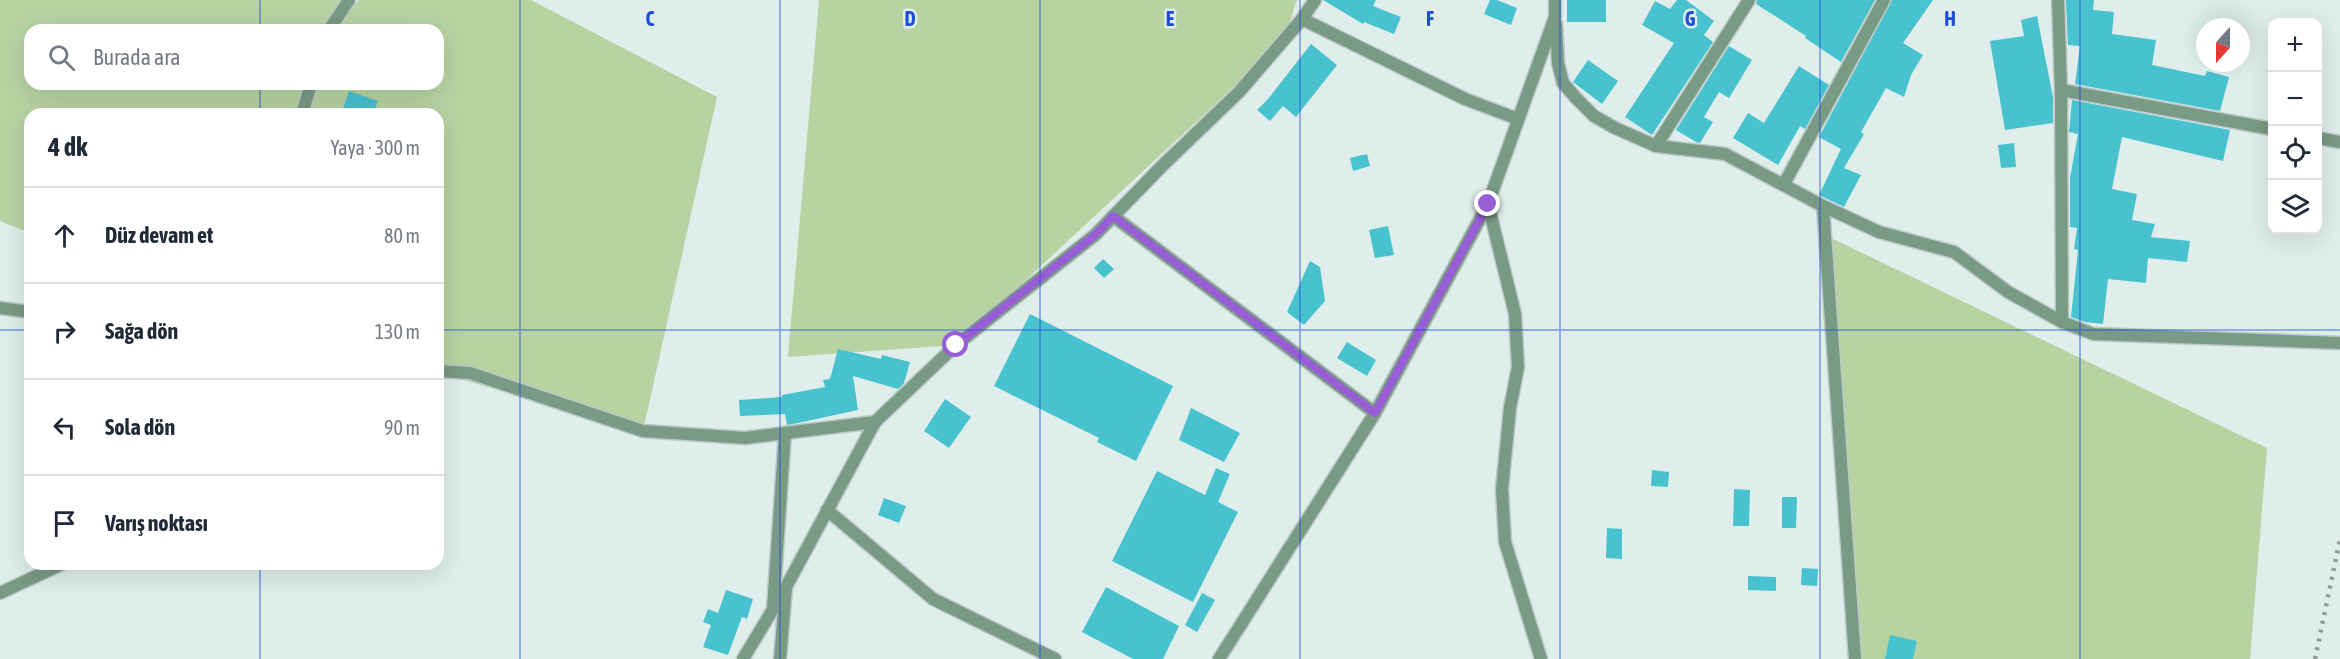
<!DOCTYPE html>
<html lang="tr">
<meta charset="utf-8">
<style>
body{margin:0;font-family:"Asap Condensed",sans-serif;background:#f6f6f7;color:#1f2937}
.controls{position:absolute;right:18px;top:18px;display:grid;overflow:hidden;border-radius:12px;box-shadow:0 6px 24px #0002}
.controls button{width:54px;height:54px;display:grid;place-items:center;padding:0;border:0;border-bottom:2px solid #e0e1e3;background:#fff;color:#1f2937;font:30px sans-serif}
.compass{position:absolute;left:2196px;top:18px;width:54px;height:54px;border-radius:50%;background:#fff;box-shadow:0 6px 24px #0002;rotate:201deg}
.stop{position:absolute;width:18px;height:18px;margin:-14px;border:4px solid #975ed6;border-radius:50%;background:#fff}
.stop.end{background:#975ed6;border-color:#fff;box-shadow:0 2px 6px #0008}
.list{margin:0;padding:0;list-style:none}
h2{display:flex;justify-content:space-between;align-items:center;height:78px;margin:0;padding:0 24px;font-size:26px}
h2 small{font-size:20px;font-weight:400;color:#747a83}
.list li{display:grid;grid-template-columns:39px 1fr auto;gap:18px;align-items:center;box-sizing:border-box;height:96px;padding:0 24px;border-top:2px solid #e0e1e3}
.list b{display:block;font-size:22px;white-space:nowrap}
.list em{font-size:20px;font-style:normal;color:#747a83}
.icon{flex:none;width:33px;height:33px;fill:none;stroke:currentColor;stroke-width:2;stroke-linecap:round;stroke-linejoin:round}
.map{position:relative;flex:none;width:2340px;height:659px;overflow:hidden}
.search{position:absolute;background:#fff;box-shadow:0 6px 24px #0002;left:24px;top:24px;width:420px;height:66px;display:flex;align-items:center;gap:15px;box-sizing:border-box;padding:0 21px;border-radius:18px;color:#747a83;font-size:22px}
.panel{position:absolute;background:#fff;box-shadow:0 6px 24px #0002;left:24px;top:108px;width:420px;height:462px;border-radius:18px}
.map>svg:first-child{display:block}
.green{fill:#b8d3a2}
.building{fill:#49c2cf}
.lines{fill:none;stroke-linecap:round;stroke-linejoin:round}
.minor-casing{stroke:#bcc9c7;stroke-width:15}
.tertiary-casing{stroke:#bcc9c7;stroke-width:15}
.minor{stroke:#799a85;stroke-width:12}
.tertiary{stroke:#799a85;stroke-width:12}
.rail{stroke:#8f9a98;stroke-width:4.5;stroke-dasharray:3 6;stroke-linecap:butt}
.route{stroke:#975ed6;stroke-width:8}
.grid{fill:none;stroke:#1d4ed8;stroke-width:1.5;stroke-opacity:0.55}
.grid-label{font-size:20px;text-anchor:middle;font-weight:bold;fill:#1d4ed8;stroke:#dfeeeb;stroke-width:5;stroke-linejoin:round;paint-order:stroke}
</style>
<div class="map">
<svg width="2340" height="659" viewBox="0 0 2340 659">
<rect width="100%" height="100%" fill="#dfeeeb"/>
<g class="green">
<polygon points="0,0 349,0 329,30 30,30 30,84 308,84 298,114 30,114 30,233 0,221"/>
<polygon points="359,0 531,0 717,97 643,431 438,373 438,114 300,114 310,84 438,84 438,30 331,30"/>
<polygon points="819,0 1297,0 1284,40 956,345 788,357"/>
<polygon points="1825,235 2267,448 2250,659 1861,659"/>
</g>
<g class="building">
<polygon points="1323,0 1376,0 1373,6 1401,17 1394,34 1364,22 1363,24"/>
<polygon points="1490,0 1497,0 1517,8 1511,25 1484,14"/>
<rect x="1567" y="0" width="39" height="22"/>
<polygon points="1677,0 1686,0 1714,21 1704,35 1713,42 1652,135 1625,117 1674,43 1642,25 1655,1 1670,9"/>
<polygon points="1757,0 1875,0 1841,62 1805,38 1806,36 1756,4"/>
<polygon points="1892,0 1933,0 1903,43 1923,55 1911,75 1904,97 1886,88 1861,132 1864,134 1844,168 1861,175 1844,207 1819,195 1841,149 1819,137"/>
<polygon points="2066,0 2094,0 2093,10 2114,12 2112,34 2156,40 2152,65 2205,76 2207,71 2229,77 2220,111 2075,84 2080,46 2068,45"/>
<polygon points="2037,16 2053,97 2053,123 2005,130 1990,41 2024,36 2021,20"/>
<polygon points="1311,44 1337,65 1296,117 1283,106 1270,121 1257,110 1268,99"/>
<polygon points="1729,46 1752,60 1729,98 1719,92 1704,117 1713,122 1700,143 1696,142 1676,130"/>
<polygon points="1588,60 1618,81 1602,104 1573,82"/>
<polygon points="1799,66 1829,85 1805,129 1800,126 1778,165 1733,138 1748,113 1764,123"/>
<polygon points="349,91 378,101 373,114 341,114"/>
<polygon points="2072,100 2230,130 2223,161 2122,137 2112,189 2137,194 2132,220 2155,224 2151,237 2190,241 2187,262 2148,258 2146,283 2108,279 2103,324 2085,322 2071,317 2078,250 2074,249 2077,228 2070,227 2070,178 2078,134 2069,132"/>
<polygon points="2014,143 2016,167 2001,168 1998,145"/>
<polygon points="1367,154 1370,166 1353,171 1350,158"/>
<polygon points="1388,226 1394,255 1375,258 1369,230"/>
<polygon points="1103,259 1114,269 1104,278 1094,268"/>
<polygon points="1310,261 1320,267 1325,301 1304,325 1287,312"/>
<polygon points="1030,314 1173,386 1136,461 1097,442 1099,438 994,386"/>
<polygon points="1347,342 1376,360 1367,376 1337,358"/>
<polygon points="838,349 881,359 882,355 910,362 904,383 898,389 853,376 858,410 798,423 787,425 785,414 740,416 739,400 782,397 782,395 825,387 823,380 830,379"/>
<polygon points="945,399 971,417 949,448 924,431"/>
<polygon points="1191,408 1240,433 1224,462 1179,440"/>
<polygon points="1216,468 1230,474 1218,502 1238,512 1193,602 1112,561 1157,471 1205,495"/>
<polygon points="1652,470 1669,472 1668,487 1651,486"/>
<polygon points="1734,489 1750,490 1749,526 1733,526"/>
<polygon points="1782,497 1797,497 1796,528 1782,528"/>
<polygon points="884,498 906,506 899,523 878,515"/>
<polygon points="1607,528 1622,529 1622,559 1606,558"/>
<polygon points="1802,568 1818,569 1817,586 1801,585"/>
<polygon points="1748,576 1776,577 1776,591 1748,590"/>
<polygon points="1106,587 1179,626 1163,659 1133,659 1082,632"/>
<polygon points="726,590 753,599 747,619 742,617 728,655 703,647 711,625 703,622 708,609 718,613"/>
<polygon points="1202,593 1215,600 1197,632 1185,625"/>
<polygon points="1890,635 1917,641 1913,659 1885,659"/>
</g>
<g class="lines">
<g class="minor-casing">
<g id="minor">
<polyline points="2058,0 2061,90 2062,322 2093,334 2340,343"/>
<polyline points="1302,19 1465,99 1518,119"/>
<polyline points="1556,24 1558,63 1563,83 1576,98 1594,116 1615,128 1656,146 1725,154 1823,206 1879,232 1954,252 2008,292 2062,322"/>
<polyline points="329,30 349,0"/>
<polyline points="2061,90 2272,129"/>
<polyline points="302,114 311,84"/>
<polyline points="2318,138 2340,142"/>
<polyline points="1656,146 1749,0"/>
<polyline points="1784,184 1884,0"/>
<polyline points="1823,206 1855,659"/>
<polyline points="1113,216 1375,413"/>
<polyline points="0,308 30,312"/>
<polyline points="438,371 470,373 643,431 745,438 875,422"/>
<polyline points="827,510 933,599 1055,659"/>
<polyline points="0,593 62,564"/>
<polyline points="743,659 778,601"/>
<polyline points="1219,659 1375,413 1488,204"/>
<polyline points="1541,659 1505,542 1502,489 1510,408 1518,367 1515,314 1488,204 1555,17 1555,0"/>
</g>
</g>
<g class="tertiary-casing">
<g id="tertiary">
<polyline points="773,609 785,433"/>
<polyline points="780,659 786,587 875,422 956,345 1095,235 1162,166 1239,92 1302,19 1315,0"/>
</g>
</g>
<use href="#minor" class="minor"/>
<use href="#tertiary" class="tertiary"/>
<polyline class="rail" points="2315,659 2340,539"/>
</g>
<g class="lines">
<polyline class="route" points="956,345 1095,235 1113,216 1375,413 1488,204"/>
</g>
<path class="grid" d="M260 0V30M520 0V659M780 0V659M1040 0V659M1300 0V659M1560 0V659M1820 0V659M2080 0V659M260 84V114M0 330H30M438 330H2340M260 564V659"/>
<g class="grid-label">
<text x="650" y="26">C</text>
<text x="910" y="26">D</text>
<text x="1170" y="26">E</text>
<text x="1430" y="26">F</text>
<text x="1690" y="26">G</text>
<text x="1950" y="26">H</text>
</g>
</svg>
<div class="controls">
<button>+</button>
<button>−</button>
<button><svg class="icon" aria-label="locate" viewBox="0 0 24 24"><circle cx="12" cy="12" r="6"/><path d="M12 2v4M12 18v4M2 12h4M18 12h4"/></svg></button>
<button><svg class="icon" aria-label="layers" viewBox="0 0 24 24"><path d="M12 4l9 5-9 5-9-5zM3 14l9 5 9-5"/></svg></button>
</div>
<svg class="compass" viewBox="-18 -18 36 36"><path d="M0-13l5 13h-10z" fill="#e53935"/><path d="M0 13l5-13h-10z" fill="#747a83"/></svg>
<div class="stop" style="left:956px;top:345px"></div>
<div class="stop end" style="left:1488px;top:204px"></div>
<div class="search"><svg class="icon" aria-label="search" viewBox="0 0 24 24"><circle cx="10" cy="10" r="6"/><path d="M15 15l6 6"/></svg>Burada ara</div>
<section class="panel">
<h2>4 dk<small>Yaya · 300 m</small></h2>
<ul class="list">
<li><svg class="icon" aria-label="ahead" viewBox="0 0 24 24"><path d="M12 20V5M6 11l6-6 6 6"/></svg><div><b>Düz devam et</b></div><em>80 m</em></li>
<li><svg class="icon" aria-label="right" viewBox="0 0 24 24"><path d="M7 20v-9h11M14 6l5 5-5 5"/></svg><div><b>Sağa dön</b></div><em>130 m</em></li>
<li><svg class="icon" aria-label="left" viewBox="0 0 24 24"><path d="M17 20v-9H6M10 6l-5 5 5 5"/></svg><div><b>Sola dön</b></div><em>90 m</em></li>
<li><svg class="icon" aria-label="arrive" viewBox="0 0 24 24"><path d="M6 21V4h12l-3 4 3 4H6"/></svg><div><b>Varış noktası</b></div></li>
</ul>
</section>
</div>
